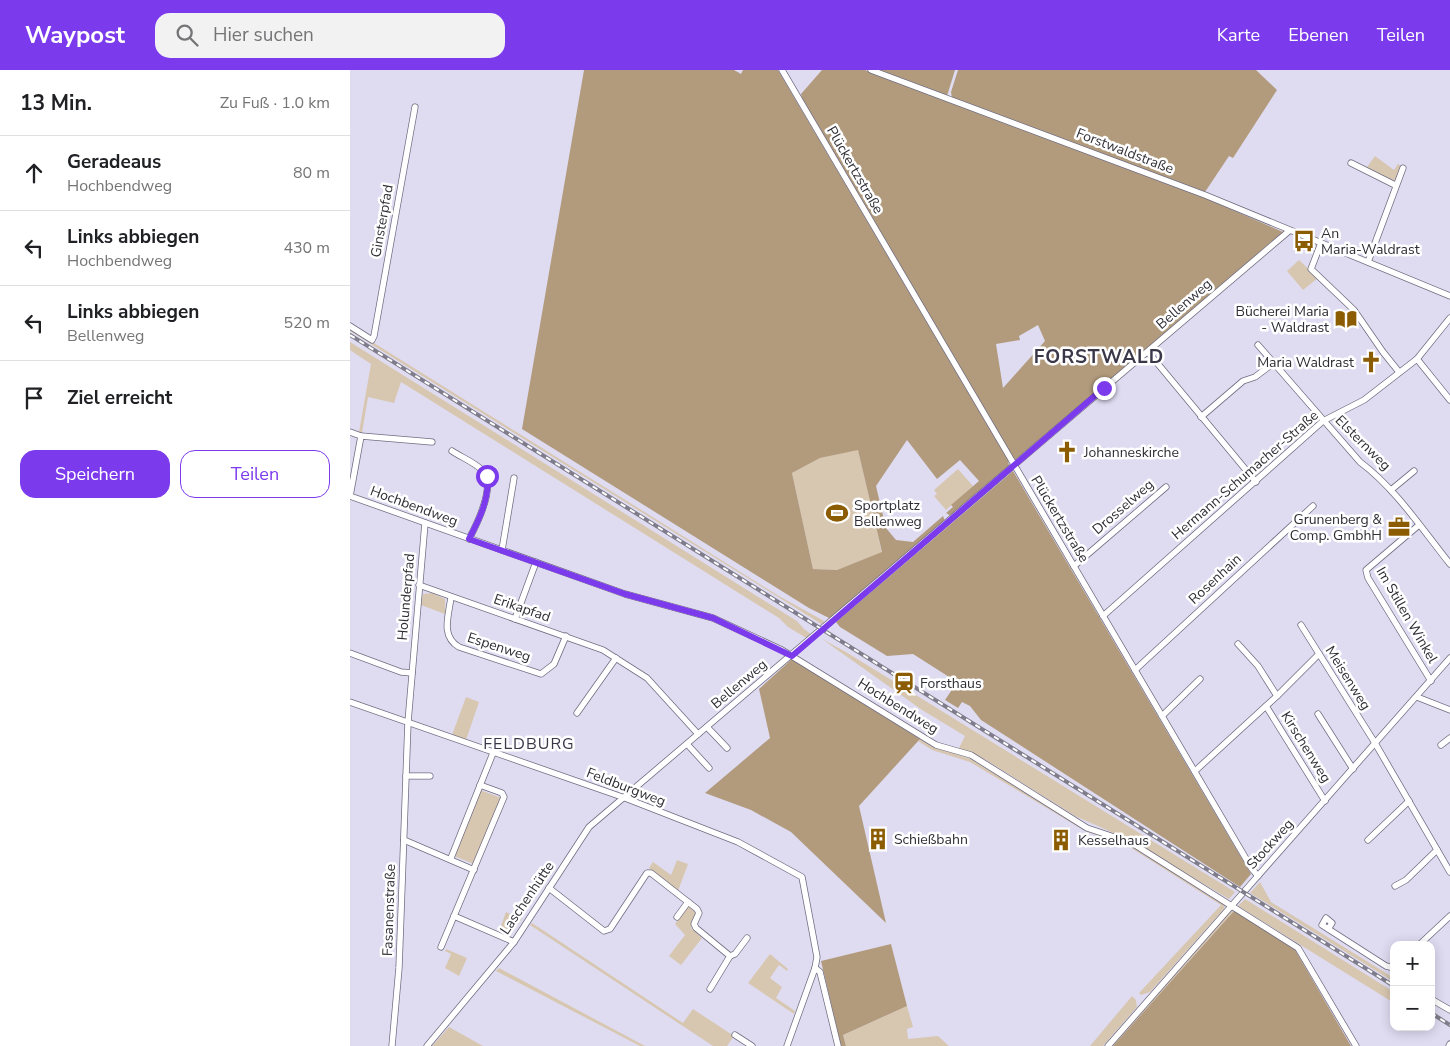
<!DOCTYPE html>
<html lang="de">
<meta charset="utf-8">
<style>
body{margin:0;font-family:"Nunito Sans",sans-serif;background:#f2f2f2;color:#202124}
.controls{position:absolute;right:15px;bottom:15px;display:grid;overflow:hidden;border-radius:10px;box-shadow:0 2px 12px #0003}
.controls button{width:45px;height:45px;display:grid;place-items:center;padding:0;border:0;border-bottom:1px solid #e0e0e0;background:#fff;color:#202124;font:25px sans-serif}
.stop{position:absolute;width:15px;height:15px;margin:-11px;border:4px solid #7c3aed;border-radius:50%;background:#fff}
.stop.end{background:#7c3aed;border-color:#fff;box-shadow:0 1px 5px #0008}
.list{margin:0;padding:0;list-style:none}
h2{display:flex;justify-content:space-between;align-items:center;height:65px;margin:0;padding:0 20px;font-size:21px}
h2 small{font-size:16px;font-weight:400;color:#757577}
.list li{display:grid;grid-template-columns:32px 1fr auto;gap:15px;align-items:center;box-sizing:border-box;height:75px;padding:0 20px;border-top:1px solid #e0e0e0}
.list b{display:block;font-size:19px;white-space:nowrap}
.list p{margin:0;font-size:16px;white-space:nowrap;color:#757577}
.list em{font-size:16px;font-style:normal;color:#757577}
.actions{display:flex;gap:10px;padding:15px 20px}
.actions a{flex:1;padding:11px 0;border:1px solid #7c3aed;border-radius:15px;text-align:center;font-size:18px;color:#7c3aed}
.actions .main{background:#7c3aed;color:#fff}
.icon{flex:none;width:28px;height:28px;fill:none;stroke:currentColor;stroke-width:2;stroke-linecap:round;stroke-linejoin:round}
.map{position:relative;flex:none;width:1100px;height:976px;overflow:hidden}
header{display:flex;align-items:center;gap:30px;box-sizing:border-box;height:70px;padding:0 25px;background:#7c3aed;color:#fff}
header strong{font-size:24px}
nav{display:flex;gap:28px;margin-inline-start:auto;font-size:18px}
.search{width:350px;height:45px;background:#f2f2f2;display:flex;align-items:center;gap:12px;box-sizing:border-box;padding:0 18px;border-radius:15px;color:#757577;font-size:19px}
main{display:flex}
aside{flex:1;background:#fff}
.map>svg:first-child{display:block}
.green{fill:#d8c7b0}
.forest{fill:#b29b7d;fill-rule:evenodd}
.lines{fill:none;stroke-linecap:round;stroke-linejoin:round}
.minor-casing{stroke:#706d81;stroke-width:7}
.minor{stroke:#fff;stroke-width:5.5}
.rail-casing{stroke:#7f7d8b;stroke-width:4}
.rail{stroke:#fff;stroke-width:2;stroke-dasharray:5.5;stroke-linecap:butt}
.route{stroke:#7c3aed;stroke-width:6}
.labels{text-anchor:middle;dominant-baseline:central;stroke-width:5;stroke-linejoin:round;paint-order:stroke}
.street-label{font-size:14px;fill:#2f2e36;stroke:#fff}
.poi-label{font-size:14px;fill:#2f2e36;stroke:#fff;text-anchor:start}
.quarter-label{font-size:16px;letter-spacing:1px;fill:#3a3749;stroke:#fff}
.district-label{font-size:19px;font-weight:bold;letter-spacing:1px;fill:#3a3749;stroke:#fff}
</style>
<header>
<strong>Waypost</strong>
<div class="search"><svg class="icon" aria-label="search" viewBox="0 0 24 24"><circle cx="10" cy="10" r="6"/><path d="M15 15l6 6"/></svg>Hier suchen</div>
<nav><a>Karte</a><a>Ebenen</a><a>Teilen</a></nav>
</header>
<main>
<aside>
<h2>13 Min.<small>Zu Fuß · 1.0 km</small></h2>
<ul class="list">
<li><svg class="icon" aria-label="ahead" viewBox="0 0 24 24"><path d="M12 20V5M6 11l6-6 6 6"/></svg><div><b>Geradeaus</b><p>Hochbendweg</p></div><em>80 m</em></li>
<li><svg class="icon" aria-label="left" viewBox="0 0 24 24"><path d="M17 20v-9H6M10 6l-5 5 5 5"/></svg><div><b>Links abbiegen</b><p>Hochbendweg</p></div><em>430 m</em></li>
<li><svg class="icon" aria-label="left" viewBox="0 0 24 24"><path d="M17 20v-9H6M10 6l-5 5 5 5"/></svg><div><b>Links abbiegen</b><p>Bellenweg</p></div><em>520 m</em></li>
<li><svg class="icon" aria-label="arrive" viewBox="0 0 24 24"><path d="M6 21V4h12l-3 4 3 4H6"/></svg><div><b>Ziel erreicht</b></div></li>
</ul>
<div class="actions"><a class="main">Speichern</a><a>Teilen</a></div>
</aside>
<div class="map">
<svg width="1100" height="976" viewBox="0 0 1100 976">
<rect width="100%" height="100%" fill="#dfdcf2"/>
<g class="green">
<polygon points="1025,86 1044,100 1048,94 1051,96 1047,109 1041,111 1015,100"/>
<polygon points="949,190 968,208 953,220 937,201"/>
<polygon points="0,258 429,526 474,551 473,555 0,261"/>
<polygon points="0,272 447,551 454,559 462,565 458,569 438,557 429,548 51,312 44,333 18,327 12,363 9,362 21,294 0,280"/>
<polygon points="508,379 532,483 487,500 463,499 442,403 470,388"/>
<polygon points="608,399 623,416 596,440 584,426 587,424 584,420"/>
<polygon points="82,523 95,529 95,544 71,535 73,524"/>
<polygon points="472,569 496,582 885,822 879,829 784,772 725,746 636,690 609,678 615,666 572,640"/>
<polygon points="116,627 129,632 116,670 102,665"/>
<polygon points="570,669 583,677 621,689 736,760 779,775 875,835 874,839 800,922 791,925 789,923 871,835 778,776 735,761 620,692 582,680 568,671"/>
<polygon points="130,720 152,728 124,794 104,786"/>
<polygon points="327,790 338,794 328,821 299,798 303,792 321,805"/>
<polygon points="910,812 921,832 1044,908 1044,912 900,823"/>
<polygon points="895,829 1044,922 1044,933 888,836"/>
<polygon points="339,837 346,843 341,858 352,868 331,895 319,886 335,865 325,854 336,838"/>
<polygon points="884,841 763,976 760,976 878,842"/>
<polygon points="156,842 172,849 160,865 149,861"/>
<polygon points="182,853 333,953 343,939 384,966 377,976 363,976 180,855"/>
<polygon points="96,879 117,888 109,906 95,898 101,884 95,881"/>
<polygon points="420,884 438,899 437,901 429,895 420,908 432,917 426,928 445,941 444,944 398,913"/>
<polygon points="149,898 295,976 290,976 146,901"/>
<polygon points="782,926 786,930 787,937 753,976 740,976"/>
<polygon points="557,936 563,957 557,959 558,969 588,966 599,976 496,976 493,965"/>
<polygon points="99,957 133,976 82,976"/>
</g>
<g class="forest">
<path d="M234 0H384L391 4 393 0H428L658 390 659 396 601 446 596 443 603 437 601 435 629 411 610 390 587 409 557 370 526 416 536 458 546 470 563 472 593 446 595 451 481 549 459 538 172 359ZM508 380 532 482 487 500 463 499 442 403 470 388Z"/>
<path d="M472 0H515L828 116 933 162 666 390 663 388 453 31 451 24ZM688 255 695 271 653 318 646 274 670 270 669 266Z"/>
<polygon points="528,0 605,0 597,26"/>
<polygon points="608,0 906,0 927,20 883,88 879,86 855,122 602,28 601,22"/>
<polygon points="663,401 901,804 890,817 631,650 620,636 612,632 608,638 595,630 607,612 563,584 537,586 490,557 486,552"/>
<polygon points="442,589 570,669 509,736 536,853 441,762 401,740 355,723 420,668 409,619"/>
<polygon points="884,841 944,878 1001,976 763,976"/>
<polygon points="541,874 557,936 493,965 496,976 491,976 471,891"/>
</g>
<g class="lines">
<g class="minor-casing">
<g id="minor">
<polyline points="432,0 902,799 908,806"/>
<polyline points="521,0 855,125 1100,226"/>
<polyline points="1001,93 1045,115"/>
<polyline points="971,173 961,199 1004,240 1033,282 1049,302"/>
<polyline points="1018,192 1053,98"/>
<polyline points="0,256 22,270 24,266 65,37"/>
<path d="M908 275 1010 392C1046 419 1072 459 1100 494"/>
<polyline points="798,282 906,412"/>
<polyline points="1067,289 1100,330"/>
<polyline points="851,347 893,311 905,307 925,292"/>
<polyline points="0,362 11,366"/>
<path d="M102 381C111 387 124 392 132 400 147 414 127 454 119 469"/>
<polyline points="1041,420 1064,401"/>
<polyline points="0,426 275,524 363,548 432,580 586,675 621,685 737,758 782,773 948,878 1006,976"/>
<polyline points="0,426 11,366 82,372"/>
<polyline points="1069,455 1016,500 1018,508 1081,611"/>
<polyline points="152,480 164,408"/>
<polyline points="724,496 816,417"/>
<polyline points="69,515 253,580 297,608 348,664"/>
<path d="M101 527C99 545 90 566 109 577L191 604 204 594 216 566"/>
<polyline points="753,546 973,351 1014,330 1067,289 1100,248"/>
<polyline points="165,549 186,492"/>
<polyline points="951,555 1025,673 1100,802"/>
<polyline points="888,574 908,596 927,626"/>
<polyline points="0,583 51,602 62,603"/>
<polyline points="785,600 963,436"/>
<polyline points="1067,627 1100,640"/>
<polyline points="0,632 275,728 388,772 452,807 467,887 465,898 437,976"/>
<polyline points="916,636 975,731"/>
<polyline points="227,643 266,588"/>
<polyline points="968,644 1003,699"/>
<polyline points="812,646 850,609"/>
<polyline points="357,657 377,678"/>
<polyline points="337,674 359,698"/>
<polyline points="1091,675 1100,668"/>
<polyline points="845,701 927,626 969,584"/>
<polyline points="56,706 80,706"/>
<polyline points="130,715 152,723 154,727 104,846 164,872"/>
<polyline points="54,770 124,800"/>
<polyline points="1018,770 1059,731"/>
<polyline points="101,788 143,683"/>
<polyline points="1045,816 1056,810 1087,780"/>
<polyline points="199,818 254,861 260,859 297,803 301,803 347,839 349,843 344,854 346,858 380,886 360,919"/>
<polyline points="327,847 338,832"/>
<polyline points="978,859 982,853 976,848 972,855 1036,896 1044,898"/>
<polyline points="1069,875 1100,846"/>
<polyline points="91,877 104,846"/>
<polyline points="380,886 385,884 397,868"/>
<polyline points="465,898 470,902 488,976"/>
<polyline points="1081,929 1100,940"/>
<polyline points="385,965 402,976"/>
<polyline points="42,976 49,898 58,652 75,453"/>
<polyline points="77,976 164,872 239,757 939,161"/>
<polyline points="758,976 1100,588"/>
<polyline points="1099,976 1100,974"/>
</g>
</g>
<use href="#minor" class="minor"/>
<g class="rail-casing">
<g id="rail">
<polyline points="0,265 1044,916"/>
<polyline points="1081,943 1100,955"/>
</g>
</g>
<use href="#rail" class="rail"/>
</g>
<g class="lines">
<path class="route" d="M137 406C140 428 129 450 119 469L275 524 363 548 442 586 754 318"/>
</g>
<defs>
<g id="bus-bare" transform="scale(1.725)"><path d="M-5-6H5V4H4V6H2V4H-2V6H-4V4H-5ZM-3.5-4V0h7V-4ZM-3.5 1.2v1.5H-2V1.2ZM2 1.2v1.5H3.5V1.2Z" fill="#8b5c01" stroke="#fff" stroke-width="2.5" paint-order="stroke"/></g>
<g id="library-bare" transform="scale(1.725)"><path d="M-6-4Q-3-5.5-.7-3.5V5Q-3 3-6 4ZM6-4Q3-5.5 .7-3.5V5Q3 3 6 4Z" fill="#8b5c01" stroke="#fff" stroke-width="2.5" paint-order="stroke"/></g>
<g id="church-bare" transform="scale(1.725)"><path d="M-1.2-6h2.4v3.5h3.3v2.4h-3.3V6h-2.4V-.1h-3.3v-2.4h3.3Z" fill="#8b5c01" stroke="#fff" stroke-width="2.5" paint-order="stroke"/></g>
<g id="stadium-bare" transform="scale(1.725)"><path d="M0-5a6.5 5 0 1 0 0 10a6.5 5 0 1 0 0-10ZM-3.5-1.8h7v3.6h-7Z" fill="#8b5c01" stroke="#fff" stroke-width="2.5" paint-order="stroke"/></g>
<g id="office-bare" transform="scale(1.725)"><path d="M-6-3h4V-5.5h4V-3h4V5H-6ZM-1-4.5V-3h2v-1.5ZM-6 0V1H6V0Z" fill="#8b5c01" stroke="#fff" stroke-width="2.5" paint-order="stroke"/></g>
<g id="station-bare" transform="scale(1.725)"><path d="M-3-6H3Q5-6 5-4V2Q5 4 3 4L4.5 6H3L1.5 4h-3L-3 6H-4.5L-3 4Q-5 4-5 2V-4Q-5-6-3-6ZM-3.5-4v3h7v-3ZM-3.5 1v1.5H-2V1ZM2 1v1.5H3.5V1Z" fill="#8b5c01" stroke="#fff" stroke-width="2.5" paint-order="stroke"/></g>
<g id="building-bare" transform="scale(1.725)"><path d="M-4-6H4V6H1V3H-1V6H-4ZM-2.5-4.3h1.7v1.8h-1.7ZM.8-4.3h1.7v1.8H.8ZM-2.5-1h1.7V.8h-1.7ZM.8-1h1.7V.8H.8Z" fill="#8b5c01" stroke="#fff" stroke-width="2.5" paint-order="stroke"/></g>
</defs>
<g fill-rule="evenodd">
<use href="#bus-bare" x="954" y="171"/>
<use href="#library-bare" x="996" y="249"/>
<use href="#church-bare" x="1021" y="292"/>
<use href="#church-bare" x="717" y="382"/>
<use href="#stadium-bare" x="487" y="443"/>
<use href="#office-bare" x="1049" y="457"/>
<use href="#station-bare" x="554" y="613"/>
<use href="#building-bare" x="528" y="769"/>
<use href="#building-bare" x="711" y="770"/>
</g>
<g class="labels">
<g class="street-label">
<text transform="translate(775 81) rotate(21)">Forstwaldstraße</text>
<text transform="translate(505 100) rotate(60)">Plückertzstraße</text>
<text transform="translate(32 151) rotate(-80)">Ginsterpfad</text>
<text transform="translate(834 234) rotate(-41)">Bellenweg</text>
<text transform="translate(1013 373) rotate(45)">Elsternweg</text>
<text transform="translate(895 405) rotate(-41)">Hermann-Schumacher-Straße</text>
<text transform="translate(64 436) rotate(20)">Hochbendweg</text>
<text transform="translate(773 437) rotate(-41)">Drosselweg</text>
<text transform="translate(710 449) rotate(59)">Plückertzstraße</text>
<text transform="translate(865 509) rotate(-43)">Rosenhain</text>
<text transform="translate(56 527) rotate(-85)">Holunderpfad</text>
<text transform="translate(172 538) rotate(19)">Erikapfad</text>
<text transform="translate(1057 545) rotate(60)">Im Stillen Winkel</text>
<text transform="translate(149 577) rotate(18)">Espenweg</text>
<text transform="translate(998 608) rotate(58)">Meisenweg</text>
<text transform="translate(389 614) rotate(-40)">Bellenweg</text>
<text transform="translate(548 636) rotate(32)">Hochbendweg</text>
<text transform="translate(956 677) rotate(58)">Kirschenweg</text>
<text transform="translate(276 717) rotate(21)">Feldburgweg</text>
<text transform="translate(920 774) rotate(-48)">Stockweg</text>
<text transform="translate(177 828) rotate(-56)">Laschenhütte</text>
<text transform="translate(39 840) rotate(-88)">Fasanenstraße</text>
</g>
<g class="poi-label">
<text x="971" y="163">An<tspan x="971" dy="16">Maria-Waldrast</tspan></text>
<text x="979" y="241" text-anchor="end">Bücherei Maria<tspan x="979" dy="16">- Waldrast</tspan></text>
<text x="1004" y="292" text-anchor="end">Maria Waldrast</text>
<text x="734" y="382">Johanneskirche</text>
<text x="504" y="435">Sportplatz<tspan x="504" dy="16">Bellenweg</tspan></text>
<text x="1032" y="449" text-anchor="end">Grunenberg &amp;<tspan x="1032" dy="16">Comp. GmbhH</tspan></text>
<text x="570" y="613">Forsthaus</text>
<text x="544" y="769">Schießbahn</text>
<text x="728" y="770">Kesselhaus</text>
</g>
<g class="quarter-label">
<text x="179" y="674">FELDBURG</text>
</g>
<g class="district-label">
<text x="749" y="287">FORSTWALD</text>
</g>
</g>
</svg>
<div class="controls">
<button>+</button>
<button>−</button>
</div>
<div class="stop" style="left:137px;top:406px"></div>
<div class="stop end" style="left:754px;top:318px"></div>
</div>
</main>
